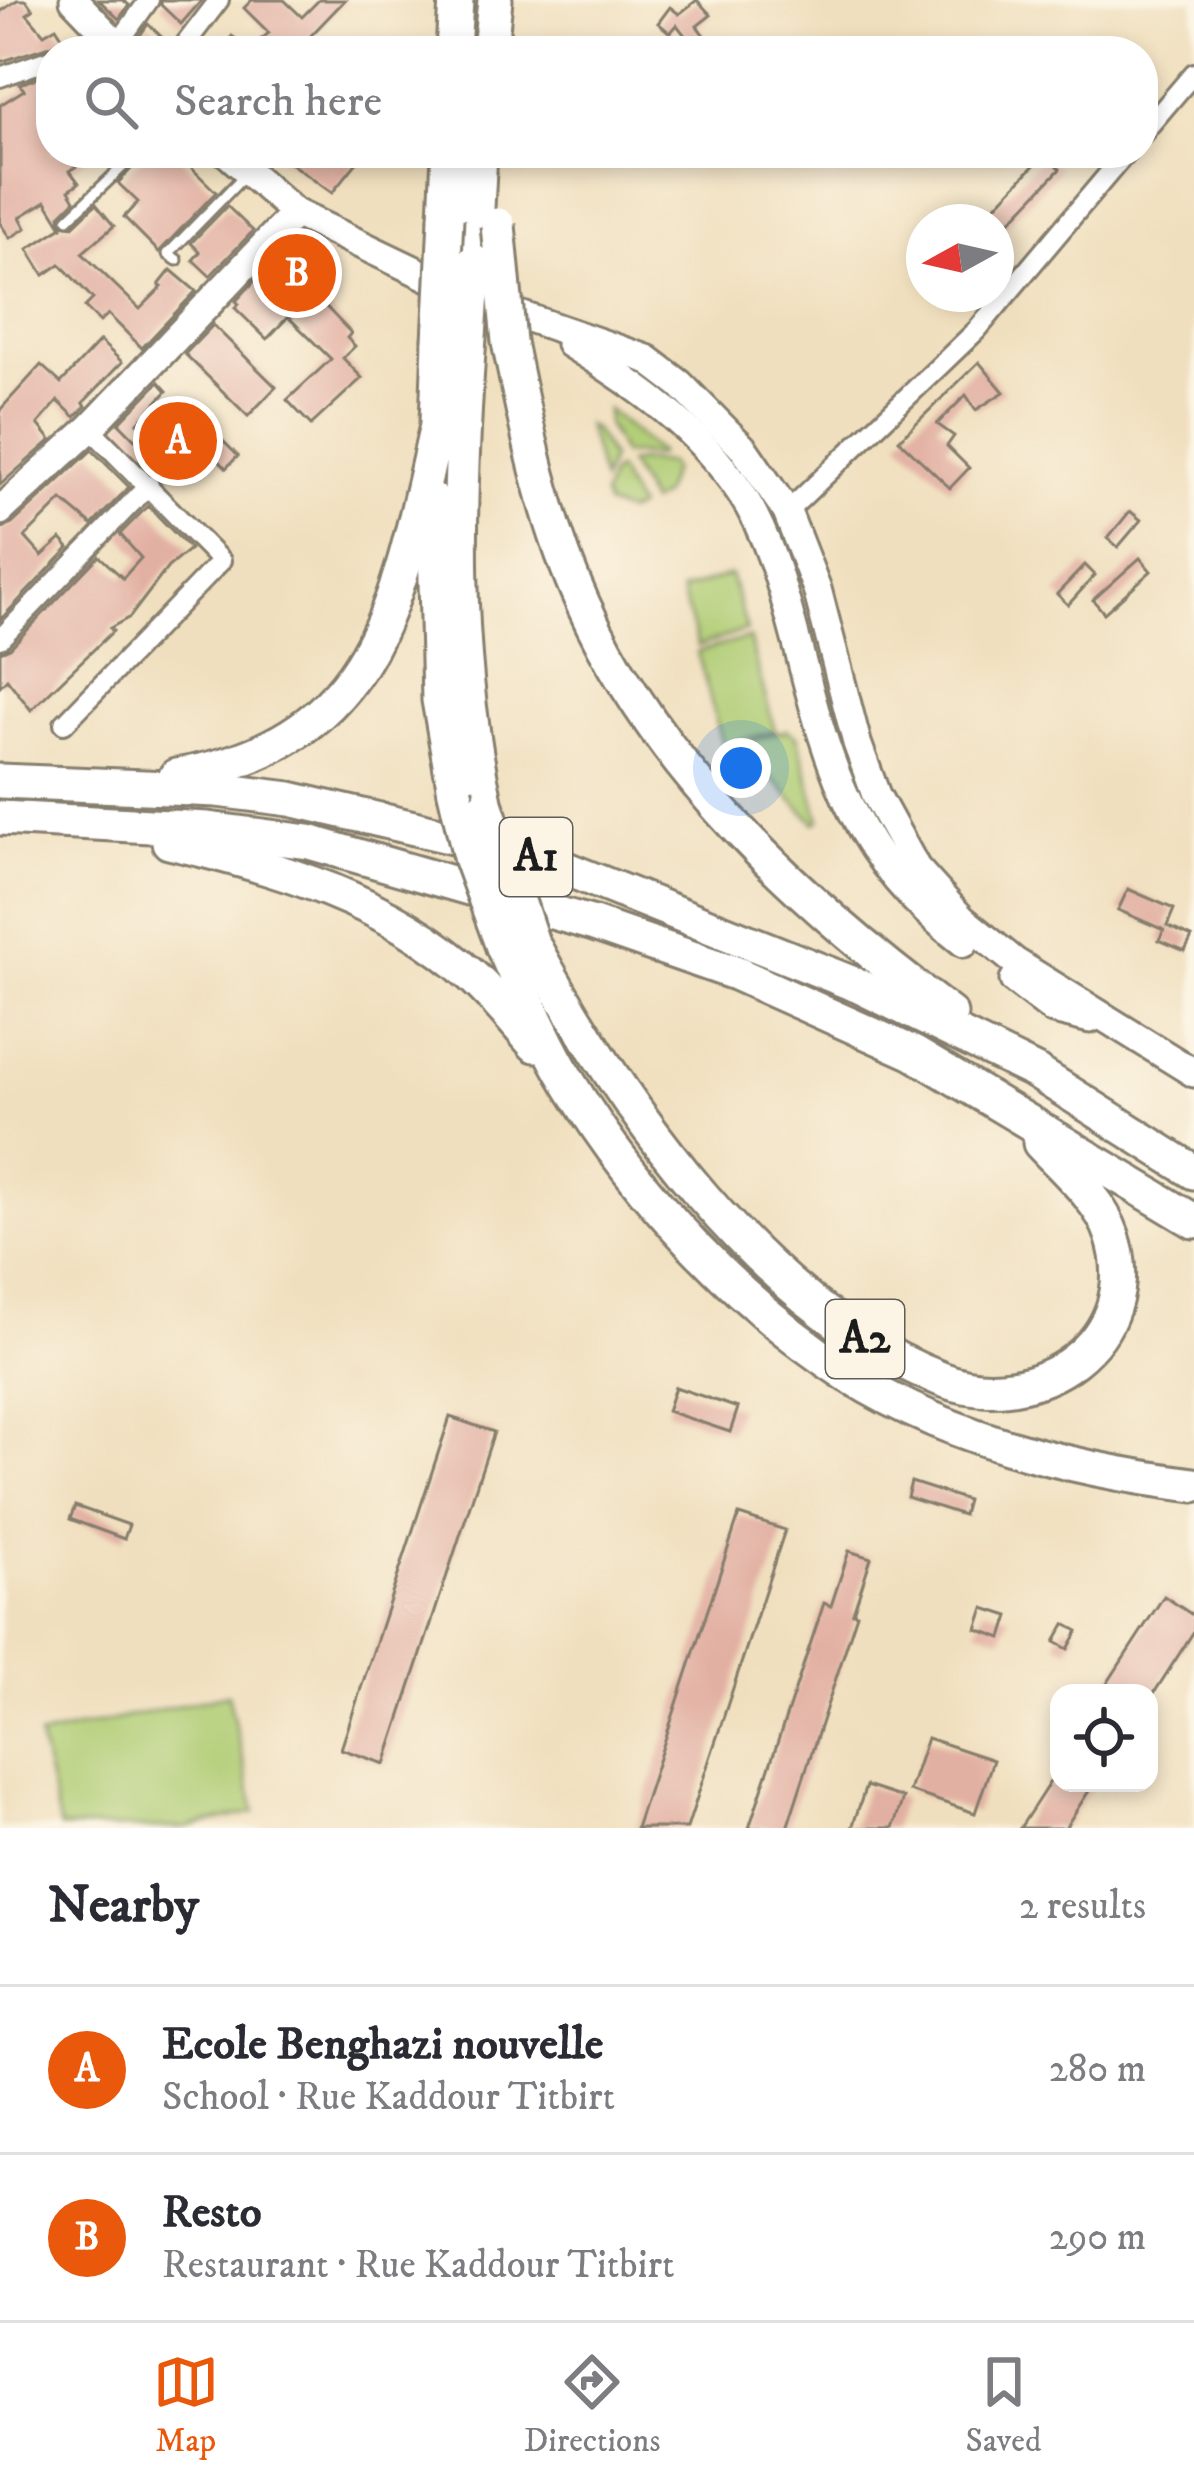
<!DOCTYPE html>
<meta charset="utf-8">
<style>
body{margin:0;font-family:"IM FELL DW Pica",serif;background:#f7f7f7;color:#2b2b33}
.controls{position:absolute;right:36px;bottom:36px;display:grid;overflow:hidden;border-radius:24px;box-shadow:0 6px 18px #0003}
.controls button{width:108px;height:108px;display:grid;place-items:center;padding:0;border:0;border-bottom:3px solid #e1e1e2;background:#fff;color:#2b2b33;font:60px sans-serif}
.compass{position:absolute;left:906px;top:204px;width:108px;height:108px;border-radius:50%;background:#fff;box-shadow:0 6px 18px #0003;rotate:262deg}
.you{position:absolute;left:741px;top:768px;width:42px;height:42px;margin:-30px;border:9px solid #fff;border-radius:50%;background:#1a73e8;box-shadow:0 0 0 18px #1a73e833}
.badge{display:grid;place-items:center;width:78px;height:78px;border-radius:50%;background:#ea580c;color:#fff;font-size:39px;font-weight:700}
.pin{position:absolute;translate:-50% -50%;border:6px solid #fff;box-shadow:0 3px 12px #0006}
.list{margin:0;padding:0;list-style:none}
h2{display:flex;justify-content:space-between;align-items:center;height:156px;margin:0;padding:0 48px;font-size:51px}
h2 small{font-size:39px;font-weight:400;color:#7c7c81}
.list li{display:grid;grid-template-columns:78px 1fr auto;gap:36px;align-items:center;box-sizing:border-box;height:168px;padding:0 48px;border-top:3px solid #e1e1e2}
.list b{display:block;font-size:45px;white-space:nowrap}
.list p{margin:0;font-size:39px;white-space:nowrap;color:#7c7c81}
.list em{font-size:39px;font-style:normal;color:#7c7c81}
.icon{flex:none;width:66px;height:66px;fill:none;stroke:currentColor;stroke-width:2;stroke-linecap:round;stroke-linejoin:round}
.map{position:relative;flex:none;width:1194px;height:1828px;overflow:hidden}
.search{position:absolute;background:#fff;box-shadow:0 6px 18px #0003;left:36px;right:36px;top:36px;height:132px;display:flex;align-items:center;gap:30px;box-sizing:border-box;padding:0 42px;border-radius:48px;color:#7c7c81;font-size:45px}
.sheet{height:492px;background:#fff}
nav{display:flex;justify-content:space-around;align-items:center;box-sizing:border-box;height:168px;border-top:3px solid #e1e1e2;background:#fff;font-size:33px;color:#7c7c81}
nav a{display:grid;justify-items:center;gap:6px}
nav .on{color:#ea580c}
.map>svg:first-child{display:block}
.green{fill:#afcc73;stroke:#667448;stroke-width:3}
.building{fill:#e2b0a3}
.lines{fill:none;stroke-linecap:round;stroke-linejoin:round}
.lane-casing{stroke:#867e6d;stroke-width:15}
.street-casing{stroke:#867e6d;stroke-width:24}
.secondary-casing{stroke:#867e6d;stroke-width:33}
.highway-casing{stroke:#867e6d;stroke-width:39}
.lane{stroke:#fff;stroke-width:9}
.street{stroke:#fff;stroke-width:18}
.secondary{stroke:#fff;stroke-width:27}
.highway{stroke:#fff;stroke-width:33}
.highway-bridge-casing{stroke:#867e6d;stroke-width:39;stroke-linecap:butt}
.highway-bridge{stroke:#fff;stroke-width:33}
.labels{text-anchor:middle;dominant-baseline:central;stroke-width:12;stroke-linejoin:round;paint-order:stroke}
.shield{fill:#fcf5e5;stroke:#5f5d58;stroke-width:3}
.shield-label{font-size:45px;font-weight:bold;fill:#1c1c1c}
</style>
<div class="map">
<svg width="1194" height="1828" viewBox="0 0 1194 1828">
<rect width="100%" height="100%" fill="#fcf5e5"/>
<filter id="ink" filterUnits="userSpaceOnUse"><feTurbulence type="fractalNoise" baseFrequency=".00833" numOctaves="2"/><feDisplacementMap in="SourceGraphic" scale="24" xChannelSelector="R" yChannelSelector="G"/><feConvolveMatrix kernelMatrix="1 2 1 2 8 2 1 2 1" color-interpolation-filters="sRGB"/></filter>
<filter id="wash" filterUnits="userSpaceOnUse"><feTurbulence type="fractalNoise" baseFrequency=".004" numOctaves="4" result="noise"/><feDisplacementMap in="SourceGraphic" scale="48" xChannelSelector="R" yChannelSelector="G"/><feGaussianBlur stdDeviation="2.7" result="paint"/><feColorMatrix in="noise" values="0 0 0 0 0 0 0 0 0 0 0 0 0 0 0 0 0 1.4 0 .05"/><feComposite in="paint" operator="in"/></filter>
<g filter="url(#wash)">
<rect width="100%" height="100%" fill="#f0dfbe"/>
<g class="green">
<polygon points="607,409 659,453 657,455 622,454 607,424"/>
<polygon points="587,425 594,429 611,458 602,481"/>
<polygon points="641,461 668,463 672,469 662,496 650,503 628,463"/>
<polygon points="617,470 638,508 627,513 606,505 603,496 611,474"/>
<polygon points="730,575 747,630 698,646 681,591"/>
<polygon points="749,638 775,731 723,745 697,652"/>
<polygon points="787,730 797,736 820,820 815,823 744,749 746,743"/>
<polygon points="228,1694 255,1812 185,1828 60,1828 39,1737"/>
</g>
<g id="blocks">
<g class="building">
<polygon points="17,0 26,0 33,10 27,14 44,34 56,27 65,41 0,62 0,12"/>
<polygon points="99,0 123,0 129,5 119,19"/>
<polygon points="162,0 202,0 181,24 161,5"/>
<polygon points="252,0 284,0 302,17 319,0 345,0 296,51 221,51 232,36 249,49 269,33 244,8"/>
<polygon points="697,0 711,15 697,26 711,45 703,51 697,51 677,25 670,33 658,23 670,7 679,14"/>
<polygon points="148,24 169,44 167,51 149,51 137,40"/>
<polygon points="51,73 51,153 94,153 70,171 79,183 69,190 75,200 60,215 61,224 73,226 96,204 114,226 82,253 140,309 162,287 159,285 171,270 196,291 142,348 108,314 100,322 85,307 93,299 60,264 44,275 28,249 62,227 46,201 20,217 26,228 10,238 0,223 0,105 24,90 20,84"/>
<polygon points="146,153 176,153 216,192 159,252 124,217 138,202 118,183"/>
<polygon points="276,153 350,153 359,160 332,193"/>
<polygon points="1045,154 1060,169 996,236 996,222 980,222"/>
<polygon points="227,206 253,231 210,276 193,260 200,252 191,243"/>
<polygon points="278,256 351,333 347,338 355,346 343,358 362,378 311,425 287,400 331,359 288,317 267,339 235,308 239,304 236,301"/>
<polygon points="213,325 276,387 248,416 185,354"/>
<polygon points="100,341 122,362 83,403 86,406 75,417 58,401 38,424 51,440 0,485 0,410 41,365 61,383"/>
<polygon points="979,362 1004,392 976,410 966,395 937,424 954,436 947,446 969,468 950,488 899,440"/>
<polygon points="159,382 167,391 138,423 166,450 190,427 203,442 170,475 119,423"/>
<polygon points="216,434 238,456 226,468 205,446"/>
<polygon points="92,450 129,487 92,525 62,500 25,537 42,556 61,539 69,548 0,620 0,529 12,524"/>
<polygon points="148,506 190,549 168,567 130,617 110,628 113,631 31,710 7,679 0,686 0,652 10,648 99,556 123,578 141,558 120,534"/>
<polygon points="1130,511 1141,520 1118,547 1108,538"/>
<polygon points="1140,558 1151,571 1104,613 1093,600"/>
<polygon points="1085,565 1095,575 1068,605 1057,594"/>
<polygon points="1128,889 1174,909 1167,926 1192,937 1185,951 1159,940 1164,930 1118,910"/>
<polygon points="675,1387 738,1408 730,1432 667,1411"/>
<polygon points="450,1417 494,1432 385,1764 341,1749"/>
<polygon points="911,1482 967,1500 963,1515 907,1497"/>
<polygon points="75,1506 129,1525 124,1539 70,1519"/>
<polygon points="739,1515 785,1530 687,1828 636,1828"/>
<polygon points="849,1551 871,1558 853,1613 857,1614 787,1828 749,1828 824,1603 831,1606"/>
<polygon points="1164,1596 1194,1616 1194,1631 1154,1693 1101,1693"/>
<polygon points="984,1608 1009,1616 1002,1638 977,1629"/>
<polygon points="1065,1624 1078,1631 1068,1649 1055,1642"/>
<polygon points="927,1738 993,1760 975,1813 909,1791"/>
<polygon points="1059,1768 1059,1783 1094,1783 1065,1828 1020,1828"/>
<polygon points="866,1786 903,1798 893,1828 852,1828"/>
</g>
</g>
</g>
<g filter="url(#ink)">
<use href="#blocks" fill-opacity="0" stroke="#867e6d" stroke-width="3"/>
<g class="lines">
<g class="lane-casing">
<g id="lane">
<polyline points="68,219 137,153"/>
<polyline points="177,260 168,254 245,175"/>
</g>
</g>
<g class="street-casing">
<g id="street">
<polyline points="117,45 149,0"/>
<polyline points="74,51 110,38"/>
<polyline points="180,51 219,0"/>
<polyline points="0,77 51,59"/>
<polyline points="1143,133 1194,73"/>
<polyline points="787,512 977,330 1126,153"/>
<polyline points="0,639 149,485"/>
<polyline points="64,724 221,561 90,428"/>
</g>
</g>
<g class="secondary-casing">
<g id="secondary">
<polyline points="74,0 123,51"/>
<polyline points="227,153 295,213 458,291"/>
<polyline points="494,306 647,359 680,384 744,449 787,512 817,589 857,743 876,795 916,868 962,919 1015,962 1194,1073"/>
<path d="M570 344C637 385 697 427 741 493 771 539 784 595 798 647 830 773 856 861 964 943"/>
<polyline points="0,511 90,428 295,213"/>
<polyline points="1014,980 1053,1010 1090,1019"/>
</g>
</g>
<g class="highway-casing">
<g id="highway">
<polyline points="453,51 456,0"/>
<polyline points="490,51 495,0"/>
<polyline points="446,218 449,153"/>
<polyline points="474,262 480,153"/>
<path d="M469 337C458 495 452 651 486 806"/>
<path d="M509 342C527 431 545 521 583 604 660 774 803 904 950 1014"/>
<polyline points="436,450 440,341"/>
<polyline points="434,501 439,700 455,792"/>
<path d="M176 776C378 742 397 601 436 430"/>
<polyline points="0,781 217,790 290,799 534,856 859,986 1036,1072 1194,1172"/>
<polyline points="0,818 208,829 309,842 594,924 735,973 913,1053 1194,1221"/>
<path d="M169 842C274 866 390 901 472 976 495 997 515 1022 535 1045"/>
<path d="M532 943C621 1106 761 1309 941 1379 1035 1416 1147 1340 1112 1235 1100 1199 1065 1170 1040 1143"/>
<path d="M503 947C524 994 544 1042 571 1086 639 1198 738 1303 848 1375 950 1440 1075 1470 1194 1485"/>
</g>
</g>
<use href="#lane" class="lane"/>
<use href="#street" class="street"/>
<use href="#secondary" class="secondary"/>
<use href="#highway" class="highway"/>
<g class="highway-bridge-casing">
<g id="highway-bridge">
<polyline points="498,225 509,342"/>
<polyline points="469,337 474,262"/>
<polyline points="440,341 446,218"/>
<polyline points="455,792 470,857 503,947"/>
<polyline points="486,806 532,943"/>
</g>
</g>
<use href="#highway-bridge" class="highway-bridge"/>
</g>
</g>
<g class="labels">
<g class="shield">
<rect x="500" y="818" width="72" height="78" rx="9"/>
<rect x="826" y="1300" width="78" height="78" rx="9"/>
</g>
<g class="shield-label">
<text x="536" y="857">A1</text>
<text x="865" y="1339">A2</text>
</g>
</g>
</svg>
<div class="controls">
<button><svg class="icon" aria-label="locate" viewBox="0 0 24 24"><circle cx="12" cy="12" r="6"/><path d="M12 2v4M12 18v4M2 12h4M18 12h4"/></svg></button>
</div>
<svg class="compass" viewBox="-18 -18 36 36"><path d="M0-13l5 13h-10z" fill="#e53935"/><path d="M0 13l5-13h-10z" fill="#7c7c81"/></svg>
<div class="you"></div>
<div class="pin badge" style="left:178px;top:441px">A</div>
<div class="pin badge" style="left:297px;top:273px">B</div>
<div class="search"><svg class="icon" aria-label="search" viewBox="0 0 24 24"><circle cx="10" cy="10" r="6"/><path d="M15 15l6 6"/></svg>Search here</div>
</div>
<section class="sheet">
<h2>Nearby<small>2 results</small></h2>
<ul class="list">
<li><span class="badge">A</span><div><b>Ecole Benghazi nouvelle</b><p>School · Rue Kaddour Titbirt</p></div><em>280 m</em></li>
<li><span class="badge">B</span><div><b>Resto</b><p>Restaurant · Rue Kaddour Titbirt</p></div><em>290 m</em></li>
</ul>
</section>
<nav>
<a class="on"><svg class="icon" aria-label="map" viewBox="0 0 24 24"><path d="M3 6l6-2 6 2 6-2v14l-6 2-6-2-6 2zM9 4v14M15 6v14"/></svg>Map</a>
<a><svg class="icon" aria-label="directions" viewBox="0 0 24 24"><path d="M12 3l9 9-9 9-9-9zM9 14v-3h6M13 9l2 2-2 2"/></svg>Directions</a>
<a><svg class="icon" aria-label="saved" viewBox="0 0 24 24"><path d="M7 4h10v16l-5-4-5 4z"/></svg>Saved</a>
</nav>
